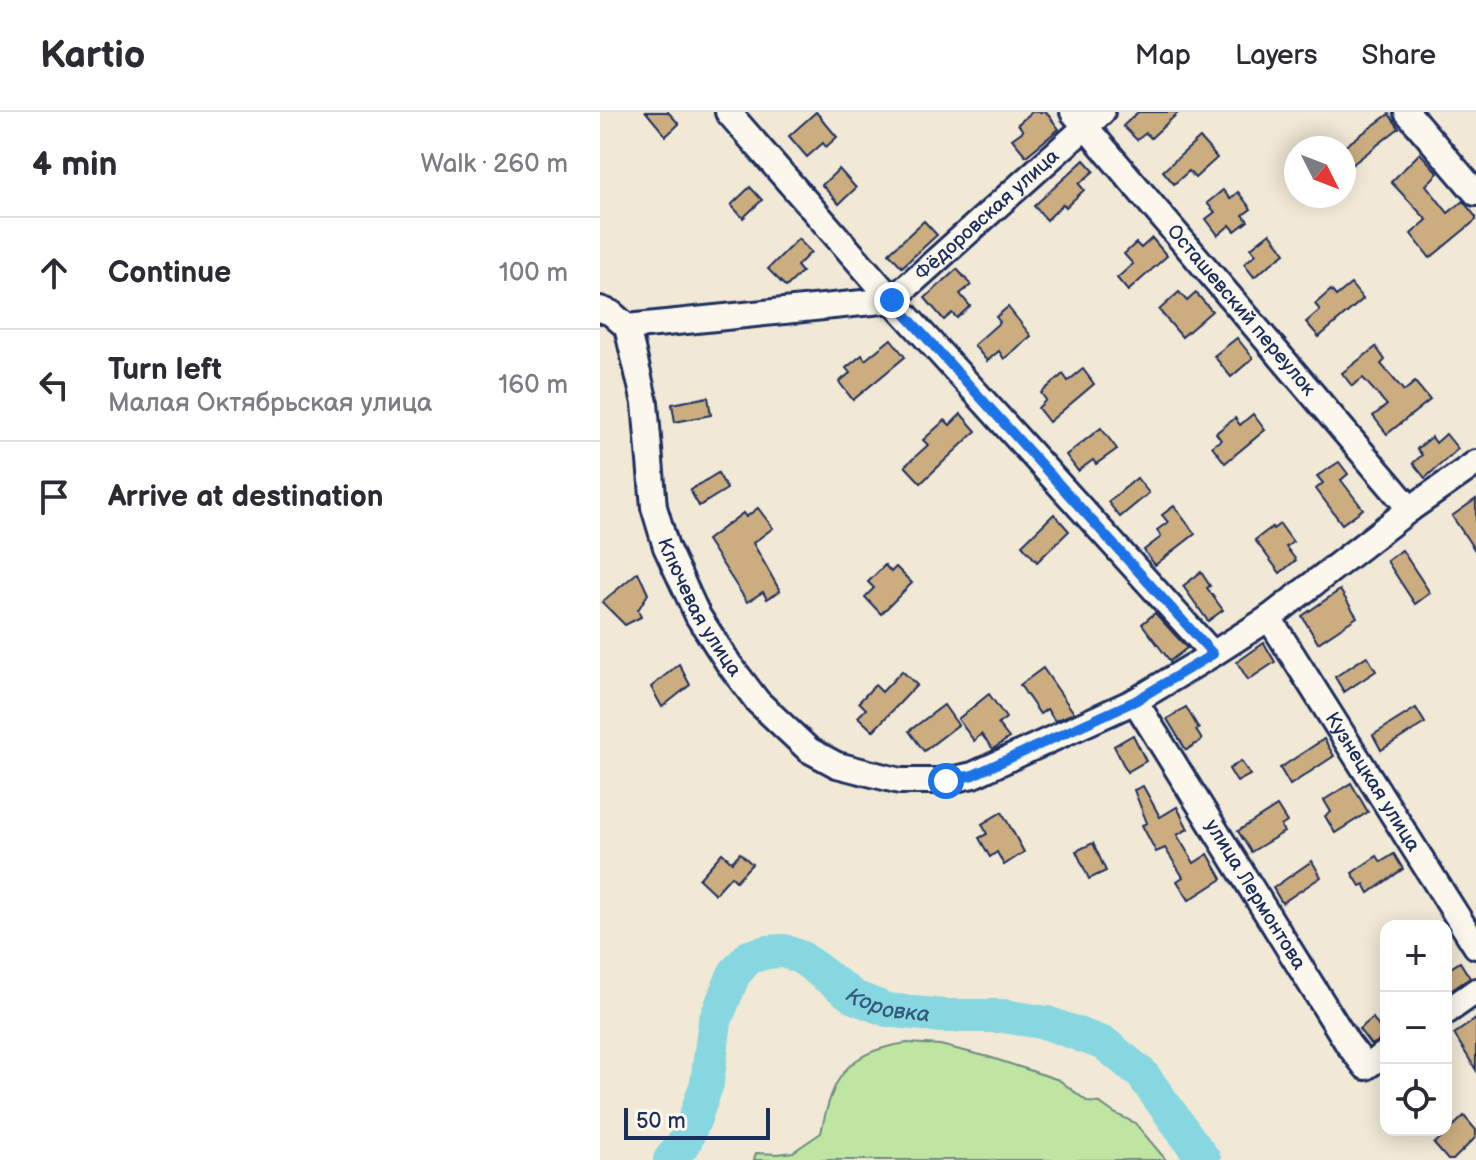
<!DOCTYPE html>
<meta charset="utf-8">
<style>
body{margin:0;font-family:"Balsamiq Sans",sans-serif;background:#f2f2f3;color:#2b2b33}
.controls{position:absolute;right:24px;bottom:24px;display:grid;overflow:hidden;border-radius:16px;box-shadow:0 4px 20px #0003}
.controls button{width:72px;height:72px;display:grid;place-items:center;padding:0;border:0;border-bottom:2px solid #e1e1e2;background:#fff;color:#2b2b33;font:40px sans-serif}
.compass{position:absolute;left:684px;top:24px;width:72px;height:72px;border-radius:50%;background:#fff;box-shadow:0 4px 20px #0003;rotate:132deg}
.scale{position:absolute;left:24px;bottom:20px;width:146px;box-sizing:border-box;padding-left:8px;border:4px solid #1b2f5e;border-top:0;font-size:22px;line-height:28px;white-space:nowrap;color:#1b2f5e;-webkit-text-stroke:6px #fbf7ec;paint-order:stroke}
.stop{position:absolute;width:24px;height:24px;margin:-18px;border:6px solid #1a73e8;border-radius:50%;background:#fff}
.stop.end{background:#1a73e8;border-color:#fff;box-shadow:0 2px 8px #0008}
.list{margin:0;padding:0;list-style:none}
h2{display:flex;justify-content:space-between;align-items:center;height:104px;margin:0;padding:0 32px;font-size:34px}
h2 small{font-size:26px;font-weight:400;color:#7c7c81}
.list li{display:grid;grid-template-columns:52px 1fr auto;gap:24px;align-items:center;box-sizing:border-box;height:112px;padding:0 32px;border-top:2px solid #e1e1e2}
.list b{display:block;font-size:30px;white-space:nowrap}
.list p{margin:0;font-size:26px;white-space:nowrap;color:#7c7c81}
.list em{font-size:26px;font-style:normal;color:#7c7c81}
.icon{flex:none;width:44px;height:44px;fill:none;stroke:currentColor;stroke-width:2;stroke-linecap:round;stroke-linejoin:round}
.map{position:relative;flex:none;width:876px;height:1048px;overflow:hidden}
header{display:flex;align-items:center;gap:48px;box-sizing:border-box;height:112px;padding:0 40px;background:#fff;border-bottom:2px solid #e1e1e2}
header strong{font-size:38px}
nav{display:flex;gap:44px;margin-inline-start:auto;font-size:28px}
main{display:flex}
aside{flex:1;background:#fff}
.map>svg:first-child{display:block}
.green{fill:#bee6a2;stroke:#6c8a80;stroke-width:2}
.lines{fill:none;stroke-linecap:round;stroke-linejoin:round}
.river{stroke:#86d7e0;stroke-width:34}
.building{fill:#cbad80;stroke:#1b2f5e;stroke-width:2}
.minor-casing{stroke:#1b2f5e;stroke-width:30}
.minor{stroke:#fbf7ec;stroke-width:24}
.route{stroke:#1a73e8;stroke-width:10}
.labels{text-anchor:middle;dominant-baseline:central;stroke-width:6;stroke-linejoin:round;paint-order:stroke}
.street-label{font-size:20px;fill:#1b2f5e;stroke:#fbf7ec}
.water-label{font-size:22px;font-style:italic;fill:#36597e;stroke:#fbf7ec}
</style>
<header>
<strong>Kartio</strong>
<nav><a>Map</a><a>Layers</a><a>Share</a></nav>
</header>
<main>
<aside>
<h2>4 min<small>Walk · 260 m</small></h2>
<ul class="list">
<li><svg class="icon" aria-label="ahead" viewBox="0 0 24 24"><path d="M12 20V5M6 11l6-6 6 6"/></svg><div><b>Continue</b></div><em>100 m</em></li>
<li><svg class="icon" aria-label="left" viewBox="0 0 24 24"><path d="M17 20v-9H6M10 6l-5 5 5 5"/></svg><div><b>Turn left</b><p>Малая Октябрьская улица</p></div><em>160 m</em></li>
<li><svg class="icon" aria-label="arrive" viewBox="0 0 24 24"><path d="M6 21V4h12l-3 4 3 4H6"/></svg><div><b>Arrive at destination</b></div></li>
</ul>
</aside>
<div class="map">
<svg width="876" height="1048" viewBox="0 0 876 1048">
<rect width="100%" height="100%" fill="#f1e8d6"/>
<filter id="ink" filterUnits="userSpaceOnUse"><feTurbulence type="fractalNoise" baseFrequency=".0125" numOctaves="2"/><feDisplacementMap in="SourceGraphic" scale="16" xChannelSelector="R" yChannelSelector="G"/><feConvolveMatrix kernelMatrix="1 2 1 2 8 2 1 2 1" color-interpolation-filters="sRGB"/></filter>
<g filter="url(#ink)">
<path class="green" d="M307 931 340 933 389 945 459 968 488 990 500 991 514 1001 535 1011 566 1048H154L156 1041 178 1042 193 1040 221 1021C233 963 247 940 307 931Z"/>
<g class="lines">
<path class="river" id="s1" d="M70 1048 85 1030 95 1006 107 971 115 909 134 862 149 845 167 840 184 839 202 846 254 885 287 898 342 904H404L447 911 505 932 542 962 604 1048"/>
</g>
<g class="building">
<polygon points="46,0 68,0 79,12 66,24"/>
<polygon points="216,0 237,25 226,35 223,31 207,45 189,24"/>
<polygon points="432,0 446,0 459,17 426,44 412,27 423,19 418,12"/>
<polygon points="538,0 579,0 551,26 546,21 537,28 523,14"/>
<polygon points="789,2 799,16 744,59 744,35"/>
<polygon points="600,26 617,46 595,66 589,59 574,72 563,59"/>
<polygon points="820,41 838,61 826,73 848,101 863,89 876,105 876,108 830,146 811,122 827,108 791,70"/>
<polygon points="484,48 494,59 479,72 484,78 466,95 463,92 447,108 434,94"/>
<polygon points="239,57 256,76 239,92 222,73"/>
<polygon points="150,75 162,88 143,106 131,93"/>
<polygon points="623,78 630,87 638,80 651,97 643,103 648,109 635,119 630,113 618,123 606,107 615,100 607,91"/>
<polygon points="324,109 337,123 302,155 289,141"/>
<polygon points="670,121 685,141 654,165 644,152 656,142 651,136"/>
<polygon points="552,126 567,144 528,179 517,166 533,152 524,142 536,131 541,136"/>
<polygon points="198,127 211,140 197,154 202,160 186,175 168,157"/>
<polygon points="357,157 371,173 360,182 370,194 357,206 352,201 344,208 325,186"/>
<polygon points="751,172 763,187 719,225 706,210 720,198 715,192 731,178 736,184"/>
<polygon points="579,180 587,189 596,181 612,199 582,225 559,198"/>
<polygon points="408,195 431,224 404,247 399,239 387,249 374,233 400,210 396,205"/>
<polygon points="637,226 653,246 631,265 614,244"/>
<polygon points="291,227 305,245 253,288 239,270 250,261 246,256 262,243 265,248"/>
<polygon points="776,235 785,248 781,252 804,279 815,270 830,288 787,322 773,304 787,293 763,266 752,274 742,261"/>
<polygon points="483,257 494,272 449,310 438,296 446,288 441,281 463,262 468,269"/>
<polygon points="108,285 111,303 75,310 72,292"/>
<polygon points="361,302 376,319 321,371 305,354 328,333 323,328 345,308 350,313"/>
<polygon points="653,302 665,318 625,351 612,334 621,328 616,321 635,306 640,313"/>
<polygon points="501,316 517,337 496,352 493,348 478,359 466,343"/>
<polygon points="846,322 858,337 825,366 813,351 822,343 817,337 832,325 836,331"/>
<polygon points="739,350 748,362 741,368 763,397 742,412 716,377 723,371 717,364"/>
<polygon points="118,361 127,377 99,394 90,378"/>
<polygon points="537,366 549,381 520,405 508,390"/>
<polygon points="876,387 876,440 852,404"/>
<polygon points="574,394 595,422 555,453 544,438 561,425 557,418 568,410 562,403"/>
<polygon points="158,396 173,416 153,431 180,479 167,487 163,480 147,490 107,428 143,401 146,405"/>
<polygon points="454,402 469,419 437,450 422,433"/>
<polygon points="680,412 693,430 686,435 696,448 680,461 655,428 672,415 673,417"/>
<polygon points="802,438 830,481 815,492 787,449"/>
<polygon points="285,453 291,460 296,455 312,471 281,502 265,485 274,476 268,470"/>
<polygon points="38,460 48,482 38,498 41,505 25,513 2,490"/>
<polygon points="601,460 610,474 607,476 623,498 608,509 583,474"/>
<polygon points="740,478 757,505 718,531 702,504"/>
<polygon points="555,501 587,536 570,549 542,512"/>
<polygon points="664,531 675,550 648,568 637,550"/>
<polygon points="767,544 776,559 744,580 735,565"/>
<polygon points="79,552 90,573 62,595 51,575"/>
<polygon points="443,556 474,601 455,609 447,597 440,602 420,573"/>
<polygon points="302,559 317,573 273,619 258,605 266,597 259,590 275,573 282,580"/>
<polygon points="389,582 406,606 398,612 409,626 393,637 381,622 374,629 358,607"/>
<polygon points="344,593 358,613 324,639 309,619"/>
<polygon points="586,595 599,617 596,618 602,628 586,638 567,607"/>
<polygon points="816,596 825,611 781,638 773,623"/>
<polygon points="533,623 546,649 527,660 514,634"/>
<polygon points="724,627 734,644 690,673 680,656"/>
<polygon points="641,649 650,663 637,670 629,657"/>
<polygon points="751,671 768,700 735,721 725,704 731,700 724,688"/>
<polygon points="543,674 560,705 577,695 588,717 577,723 594,751 608,742 622,767 589,788 577,769 583,765 565,736 556,740 542,713 547,711 534,678"/>
<polygon points="677,694 687,710 681,714 684,720 651,740 638,719"/>
<polygon points="402,700 424,740 404,753 397,740 390,745 379,726 387,722 382,712"/>
<polygon points="493,731 506,759 489,767 476,739"/>
<polygon points="122,741 132,750 140,741 152,752 136,769 131,764 115,782 99,767"/>
<polygon points="794,742 803,757 769,781 764,772 760,774 752,761 777,744 781,750"/>
<polygon points="712,749 721,765 682,791 673,776"/>
<polygon points="860,850 870,866 846,882 846,859"/>
<polygon points="773,906 786,926 771,933 759,917"/>
<polygon points="876,907 876,958 854,922"/>
<polygon points="864,1004 876,1018 876,1025 853,1048 848,1048 834,1032"/>
</g>
<g class="lines">
<g class="minor-casing">
<g id="minor">
<polyline points="128,0 292,188 613,542"/>
<path id="s2" d="M473 0 810 397"/>
<polyline points="807,0 876,81"/>
<path id="s3" d="M0 197 11 201 27 215 45 291 54 395 66 435 98 504 129 552 158 590 209 638 237 653 300 669H346L373 663 535 589 613 542 669 506 810 397 876 351"/>
<path id="s4" d="M27 215 292 188 502 0"/>
<path id="s5" d="M669 506 876 834"/>
<path id="s6" d="M535 589 748 932 766 955 786 941"/>
<polyline points="846,900 876,879"/>
</g>
</g>
<use href="#minor" class="minor"/>
</g>
</g>
<g class="lines" filter="url(#ink)">
<polyline class="route" points="292,188 613,542 535,589 373,663 346,669"/>
</g>
<g class="labels">
<g class="street-label">
<text stroke="none"><textPath href="#s4" startOffset="394">Фёдоровская улица</textPath></text>
<text stroke="none"><textPath href="#s2" startOffset="260">Осташевский переулок</textPath></text>
<text stroke="none"><textPath href="#s3" startOffset="326">Ключевая улица</textPath></text>
<text stroke="none"><textPath href="#s5" startOffset="194">Кузнецкая улица</textPath></text>
<text stroke="none"><textPath href="#s6" startOffset="228">улица Лермонтова</textPath></text>
</g>
<g class="water-label">
<text stroke="none"><textPath href="#s1" startOffset="378">Коровка</textPath></text>
</g>
</g>
</svg>
<div class="controls">
<button>+</button>
<button>−</button>
<button><svg class="icon" aria-label="locate" viewBox="0 0 24 24"><circle cx="12" cy="12" r="6"/><path d="M12 2v4M12 18v4M2 12h4M18 12h4"/></svg></button>
</div>
<svg class="compass" viewBox="-18 -18 36 36"><path d="M0-13l5 13h-10z" fill="#e53935"/><path d="M0 13l5-13h-10z" fill="#7c7c81"/></svg>
<div class="scale">50 m</div>
<div class="stop" style="left:346px;top:669px"></div>
<div class="stop end" style="left:292px;top:188px"></div>
</div>
</main>
